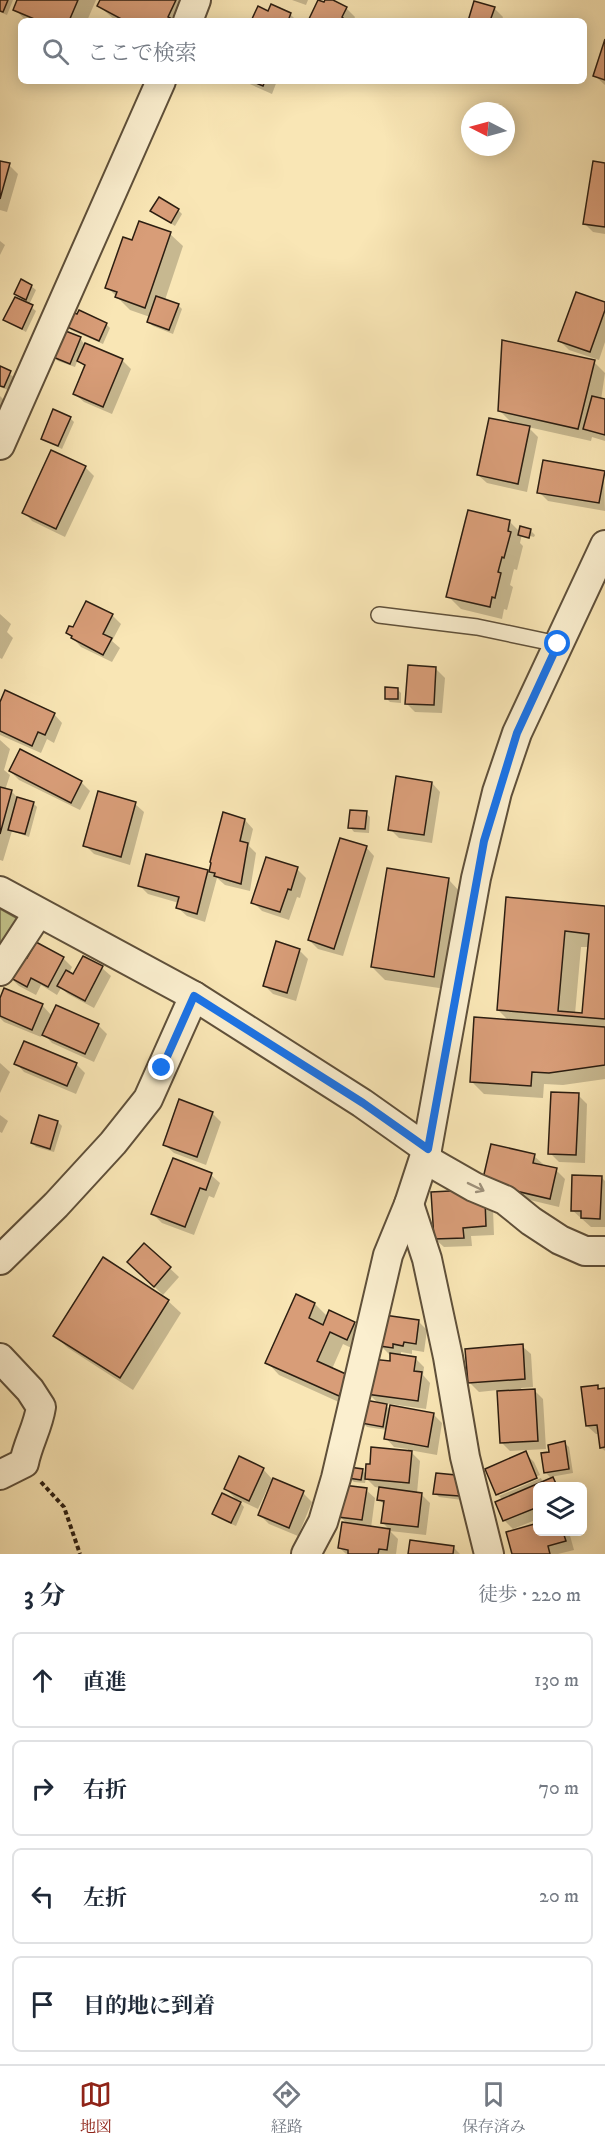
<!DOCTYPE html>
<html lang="ja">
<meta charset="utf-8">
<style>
body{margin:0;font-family:"IM FELL DW Pica","Noto Serif JP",serif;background:#f2f2f3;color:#1f2937}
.controls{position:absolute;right:18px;bottom:18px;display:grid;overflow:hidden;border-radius:9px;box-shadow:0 3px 15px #0003}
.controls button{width:54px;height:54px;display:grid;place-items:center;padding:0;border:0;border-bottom:2px solid #e0e1e3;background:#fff;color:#1f2937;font:30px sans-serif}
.compass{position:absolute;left:461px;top:102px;width:54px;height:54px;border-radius:50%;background:#fff;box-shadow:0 3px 15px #0003;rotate:276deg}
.stop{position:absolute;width:18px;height:18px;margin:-14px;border:4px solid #1a73e8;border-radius:50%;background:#fff}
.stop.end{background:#1a73e8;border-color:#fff;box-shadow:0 2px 6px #0008}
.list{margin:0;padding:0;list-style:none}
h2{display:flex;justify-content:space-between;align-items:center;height:78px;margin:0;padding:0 24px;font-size:26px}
h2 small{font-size:20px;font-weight:400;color:#747a83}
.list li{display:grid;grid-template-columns:39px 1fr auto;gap:18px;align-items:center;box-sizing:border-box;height:96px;margin:0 12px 12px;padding:0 12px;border:2px solid #e0e1e3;border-radius:9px}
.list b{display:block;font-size:22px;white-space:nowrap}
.list em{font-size:20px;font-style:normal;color:#747a83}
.icon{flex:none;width:33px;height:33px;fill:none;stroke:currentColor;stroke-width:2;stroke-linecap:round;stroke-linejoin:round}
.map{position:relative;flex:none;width:605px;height:1554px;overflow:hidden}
.search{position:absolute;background:#fff;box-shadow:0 3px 15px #0003;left:18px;right:18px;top:18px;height:66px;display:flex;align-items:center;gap:15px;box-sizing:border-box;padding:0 21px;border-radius:9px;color:#747a83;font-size:22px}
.sheet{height:510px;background:#fff}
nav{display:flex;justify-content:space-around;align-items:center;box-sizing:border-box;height:84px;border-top:2px solid #e0e1e3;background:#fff;font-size:16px;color:#747a83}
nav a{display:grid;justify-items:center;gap:3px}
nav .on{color:#8f2418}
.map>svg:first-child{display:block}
.green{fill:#c3c38a;stroke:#78704e;stroke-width:1.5}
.shadow{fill:#0003;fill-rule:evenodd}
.building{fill:#d89d78;stroke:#2c1e11;stroke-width:1.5;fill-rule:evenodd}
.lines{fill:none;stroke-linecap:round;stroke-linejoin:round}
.lane-casing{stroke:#5f503a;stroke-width:18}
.street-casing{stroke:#5f503a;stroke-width:32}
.path{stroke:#2c1e11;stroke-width:4;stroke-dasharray:4.5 3;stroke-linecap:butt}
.lane{stroke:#fbefcf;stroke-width:15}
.street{stroke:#fbefcf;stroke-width:28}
.oneway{stroke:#9e917a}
.route{stroke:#1a73e8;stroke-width:8}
</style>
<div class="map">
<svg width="605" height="1554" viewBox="0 0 605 1554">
<rect width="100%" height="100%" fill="#f9e6b5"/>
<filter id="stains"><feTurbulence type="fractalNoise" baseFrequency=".00333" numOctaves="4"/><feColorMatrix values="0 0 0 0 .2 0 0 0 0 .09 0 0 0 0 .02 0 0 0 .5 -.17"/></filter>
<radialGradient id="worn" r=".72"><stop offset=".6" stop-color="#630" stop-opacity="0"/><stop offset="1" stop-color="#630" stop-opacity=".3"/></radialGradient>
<polygon class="green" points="0,909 18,919 0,958"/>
<g class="shadow">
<polygon points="0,0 13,0 7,15 0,12"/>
<polygon points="18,0 96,0 87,21 26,21 15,9"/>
<polygon points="102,0 195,0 184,21 116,21 99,6"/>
<polygon points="292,0 308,0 306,5"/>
<polygon points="327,0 346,8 355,17 353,21 309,21"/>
<polygon points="272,6 291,15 297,21 252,21 269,13"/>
<polygon points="494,8 503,17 501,21 469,21"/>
<polygon points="605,43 605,85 595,76"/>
<polygon points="243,81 277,81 272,94"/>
<polygon points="0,162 9,165 18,174 7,212 0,210"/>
<polygon points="605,164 605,234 593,232 584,223"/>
<polygon points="178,210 182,214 175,226 152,211"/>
<polygon points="170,234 183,246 165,300 178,305 182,309 173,334 153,326 148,322 150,317 130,310 107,287 133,242"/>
<polygon points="0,241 5,245 0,255"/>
<polygon points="31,286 36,290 29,305 36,311 26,332 5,320 25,302 16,294"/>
<polygon points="605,303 605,342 599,360 569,350 560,341"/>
<polygon points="106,324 110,328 103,344 71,330 67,326"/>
<polygon points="80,338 84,344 122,360 131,369 112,414 84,402 75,394 86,368 78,359 75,367 58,361 54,357"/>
<polygon points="594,362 605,373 601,400 605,401 605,441 592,437 591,441 528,427 538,437 527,492 487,483 478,475 514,425 499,410"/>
<polygon points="0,368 14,377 8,390 0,387"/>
<polygon points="0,396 9,405 0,429"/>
<polygon points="70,418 74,422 62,449 47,442 43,438"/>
<polygon points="85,467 94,476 65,537 32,521 24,512"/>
<polygon points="604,473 605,511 548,501 539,492"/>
<polygon points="510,522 520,532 530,530 535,535 534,537 522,534 520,543 523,546 517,570 514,569 510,585 513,587 507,610 504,609 502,619 461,609 448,596"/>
<polygon points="0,614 11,624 7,632 13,638 2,659 0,658"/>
<polygon points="112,615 121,624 112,641 120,648 112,662 81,647 68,633"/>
<polygon points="436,669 445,678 442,713 415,712 406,703"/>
<polygon points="397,689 401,693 401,703 390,702 386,698"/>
<polygon points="0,706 54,714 62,723 54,743 47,739 41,753 0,735"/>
<polygon points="0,740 10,749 4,770 10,775 5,790 11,791 19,799 33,803 37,807 29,837 12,831 3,861 0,860"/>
<polygon points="10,771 81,782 90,791 80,810 19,780"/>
<polygon points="432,783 440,792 432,843 399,838 390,829"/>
<polygon points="135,804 144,812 130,865 94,854 85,845"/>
<polygon points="366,813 370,817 369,833 354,832 350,827"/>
<polygon points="245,820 253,829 249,846 256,853 250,891 225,885 217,878 205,922 187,916 178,908 179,903 148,894 139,885 208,872 210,874 213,863"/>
<polygon points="366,847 374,856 343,956 318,949 309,940"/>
<polygon points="297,869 306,878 300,898 297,897 289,920 262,911 253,902"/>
<polygon points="449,880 461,893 446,989 385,980 372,967"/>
<path d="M507 899 605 907V1079L563 1085 544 1084 543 1098 484 1094 471 1081 509 1021 498 1010ZM581 947H589L584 1014H575Z"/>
<polygon points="37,944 63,958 72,967 69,973 74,976 83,958 102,968 111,976 94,1008 68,994 61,988 57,995 41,985 36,995 19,986 10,977 28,960"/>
<polygon points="299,950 308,959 296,1001 273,994 264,985"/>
<polygon points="0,1001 42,1005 52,1016 98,1025 107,1034 94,1062 52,1043 43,1033 41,1037 4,1022 0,1018"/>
<polygon points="0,1063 10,1072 0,1093"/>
<polygon points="16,1063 76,1064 85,1073 76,1094 24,1072"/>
<polygon points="578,1095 587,1104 585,1163 559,1162 550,1153"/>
<polygon points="212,1113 221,1122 206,1165 174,1153 165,1145"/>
<polygon points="0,1115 8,1121 2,1133 0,1132"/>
<polygon points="58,1122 62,1126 54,1152 36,1147 32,1143"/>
<polygon points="534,1156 543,1164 542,1167 556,1170 565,1179 559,1207 492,1191"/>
<polygon points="211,1175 220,1183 214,1198 209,1196 194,1235 162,1223 153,1214"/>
<polygon points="602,1178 605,1181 605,1227 591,1227 572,1210"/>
<polygon points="468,1191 493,1210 494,1235 471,1236 472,1246 444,1247 435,1239"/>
<polygon points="145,1245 179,1277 163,1295 138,1271"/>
<polygon points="168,1301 181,1313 133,1390 68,1348 55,1336"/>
<polygon points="315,1304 328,1317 354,1323 367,1336 360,1352 343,1344 332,1369 347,1376 352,1408 279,1375 267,1362"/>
<polygon points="418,1321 427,1330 424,1352 412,1350 412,1354 401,1352 401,1356 415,1358 424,1367 423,1375 430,1383 426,1409 383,1403 391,1410 433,1414 442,1423 437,1455 409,1450 420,1461 417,1493 421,1494 430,1503 426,1535 390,1531 398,1539 396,1554 346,1554 340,1548 348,1524 340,1517 366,1490 375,1498 371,1528 391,1531 382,1522 384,1505 379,1499 380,1488 375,1487 366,1478 365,1483 354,1482 349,1478 362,1470 367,1475 408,1452 408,1449 394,1447 386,1438 387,1430 367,1427 363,1423 379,1404 368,1393 391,1363 390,1355 381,1346"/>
<polygon points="522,1346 531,1354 533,1387 521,1388 522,1391 534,1390 543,1399 546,1449 510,1451 501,1442 498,1390 479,1392 470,1383"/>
<polygon points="597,1387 601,1390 605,1390 605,1451 601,1447 600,1434 596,1434 587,1426"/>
<polygon points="564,1443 569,1447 573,1473 550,1477 546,1473 550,1453"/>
<polygon points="525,1453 534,1462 540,1475 499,1492 499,1496 541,1478 543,1483 553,1479 560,1486 538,1486 538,1519 513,1529 504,1520 503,1500 498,1495 487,1470"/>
<polygon points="240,1458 263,1469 272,1479 303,1493 312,1502 298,1536 269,1524 260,1515 272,1484 270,1483 258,1509 237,1499 244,1507 236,1526 218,1518 214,1513 238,1501 226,1489"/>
<polygon points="456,1477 462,1500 439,1497 435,1493"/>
<polygon points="538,1532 569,1532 574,1550 558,1554 514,1554"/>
<polygon points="453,1547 460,1554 410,1554"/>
</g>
<g class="building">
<polygon points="0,0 8,0 3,12 0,11"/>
<polygon points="17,0 78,0 69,21 39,21 13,10"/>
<polygon points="100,0 176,0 168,17 174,20 125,21 97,6"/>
<polygon points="318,0 324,2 325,0 333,0 347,7 342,17 346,21 308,21"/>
<polygon points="474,1 495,7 490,21 468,21"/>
<polygon points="271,4 291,13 288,21 251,21 258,6 268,11"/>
<polygon points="605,39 605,80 593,76"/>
<polygon points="251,81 265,81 263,86"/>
<polygon points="0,161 10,163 0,199"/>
<polygon points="593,161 605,163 605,227 583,224"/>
<polygon points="159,197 179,209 171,223 150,211"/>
<polygon points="139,221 171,232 145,308 115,297 117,292 105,288 123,237 132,240"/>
<polygon points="21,279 32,285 26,300 14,294"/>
<polygon points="576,292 605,302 605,310 590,352 558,341"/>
<polygon points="156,296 179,304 169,330 147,322"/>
<polygon points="15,297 33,305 22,329 3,320"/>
<polygon points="79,310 107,323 99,341 65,326 72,312 77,314"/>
<polygon points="63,330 81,337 70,364 53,357"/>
<polygon points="502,340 595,360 578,429 498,411"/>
<polygon points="85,343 123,359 103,407 73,394 85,365 77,361"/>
<polygon points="0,366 11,371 4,387 0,386"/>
<polygon points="592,396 605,399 605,435 583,429"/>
<polygon points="53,409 71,417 58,446 41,439"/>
<polygon points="489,418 530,426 518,484 477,475"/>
<polygon points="51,450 86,466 56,529 22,513"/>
<polygon points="543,460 605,471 599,503 537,493"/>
<polygon points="468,510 510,520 508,531 511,532 504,558 502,557 498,572 501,573 495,598 492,597 490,607 446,597"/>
<polygon points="520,526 531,529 529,538 518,535"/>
<polygon points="86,601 113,614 103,634 112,638 103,655 71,638 72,636 66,633 69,626 73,627"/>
<polygon points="408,665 436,667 434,705 405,704"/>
<polygon points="385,687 398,688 398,699 385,699"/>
<polygon points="5,690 55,713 45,735 38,732 32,746 0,731 0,702"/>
<polygon points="20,749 82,781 71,803 9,771"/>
<polygon points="396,776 432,782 424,835 388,830"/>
<polygon points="0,787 12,790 0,834"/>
<polygon points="98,791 136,802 121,857 83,846"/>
<polygon points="17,797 34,802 25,834 8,830"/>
<polygon points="350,810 367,811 365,829 348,828"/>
<polygon points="223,812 245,819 240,841 248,843 241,884 214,876 215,873 209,872 211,863 210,862"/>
<polygon points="340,838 367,846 334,949 308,940"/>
<polygon points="146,854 208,870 197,914 176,908 179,897 138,886"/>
<polygon points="266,857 298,867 291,890 288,889 280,912 251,903"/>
<polygon points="387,868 449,878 434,977 371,967"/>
<path d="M506 897 605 906V1019L497 1010ZM565 931 589 934 582 1013 558 1011Z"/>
<polygon points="276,941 300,949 287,993 263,986"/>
<polygon points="36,942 64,957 48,987 31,978 27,987 9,977 21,955 27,958"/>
<polygon points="83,956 103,966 85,1001 57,986 66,970 73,974"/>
<polygon points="4,988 43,1004 32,1030 0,1016 0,998"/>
<polygon points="56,1005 99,1024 85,1054 42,1035"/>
<polygon points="474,1017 605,1027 605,1065 549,1073 532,1072 531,1086 470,1082"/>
<polygon points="24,1041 77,1063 67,1086 14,1064"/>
<polygon points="551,1092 579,1093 576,1155 548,1154"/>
<polygon points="179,1099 213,1112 197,1157 163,1145"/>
<polygon points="39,1115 58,1121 50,1149 31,1143"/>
<polygon points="491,1144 535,1154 533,1163 557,1168 550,1199 482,1183"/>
<polygon points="173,1158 212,1173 206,1190 200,1188 185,1227 151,1214"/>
<polygon points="572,1175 602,1176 600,1219 581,1218 581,1211 571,1211"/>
<polygon points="469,1190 469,1201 485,1200 486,1226 463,1228 464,1238 434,1239 431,1192"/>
<polygon points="144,1243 171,1267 154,1287 127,1262"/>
<polygon points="103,1257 169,1300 120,1378 53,1336"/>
<polygon points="296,1294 315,1303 309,1318 323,1325 329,1310 355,1322 347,1340 330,1332 317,1361 348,1375 339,1396 265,1363"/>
<polygon points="384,1315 419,1320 416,1344 404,1342 403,1346 393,1344 393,1348 380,1346"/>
<polygon points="523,1344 525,1379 468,1383 465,1349"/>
<polygon points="390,1353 416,1357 414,1371 422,1372 418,1401 366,1394 371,1359 390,1361"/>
<polygon points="598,1385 598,1389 605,1388 605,1447 600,1448 597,1425 586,1426 581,1387"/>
<polygon points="535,1389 538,1441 500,1443 497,1391"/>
<polygon points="365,1400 387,1404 383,1427 361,1423"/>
<polygon points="390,1405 434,1413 428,1447 384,1439"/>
<polygon points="565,1441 569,1469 544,1473 541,1453 549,1452 548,1445"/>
<polygon points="371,1447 412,1451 409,1483 365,1479 366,1464 370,1464"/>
<polygon points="526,1451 537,1478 496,1495 485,1469"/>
<polygon points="239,1456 264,1468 249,1501 224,1489"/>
<polygon points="349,1467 363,1469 361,1480 348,1478"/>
<polygon points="436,1473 456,1475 459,1496 433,1494"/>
<polygon points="553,1477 557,1486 538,1486 538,1507 503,1521 495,1502"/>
<polygon points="273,1478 304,1491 289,1528 258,1515"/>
<polygon points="343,1485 367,1488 362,1520 338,1517"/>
<polygon points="379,1487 422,1493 418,1527 381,1523 384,1501 377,1500"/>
<polygon points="222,1493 241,1502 231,1523 212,1514"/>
<polygon points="342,1522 390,1529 387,1550 379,1549 378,1554 348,1554 348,1550 338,1548"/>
<polygon points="538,1523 538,1532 563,1532 566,1541 548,1546 550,1554 512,1554 506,1532"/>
<polygon points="410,1540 454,1546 453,1554 408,1554"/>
</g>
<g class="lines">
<g class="lane-casing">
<polyline id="lane" points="379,615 477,627 558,644"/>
</g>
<g class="street-casing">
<g id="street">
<polyline points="188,21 196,0"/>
<polyline points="0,445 161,81"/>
<polyline points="0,891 194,996 362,1103 427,1149 476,878 497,792 517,733 605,545"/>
<polyline points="0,971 38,913"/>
<polyline points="425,1159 474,1187 505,1200 531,1221 560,1240 585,1251 605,1251"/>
<polyline points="409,1204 427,1259 448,1357 465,1457 489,1554"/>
<polyline points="0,1260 56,1205 113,1143 148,1099 194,996"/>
<path d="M0 1358 30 1390 41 1407C38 1427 28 1443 24 1463L0 1475"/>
<polyline points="306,1554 323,1522 336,1478 388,1255 409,1204 427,1149"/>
</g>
</g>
<polyline class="path" points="41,1482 64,1507 80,1554"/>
<use href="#lane" class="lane"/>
<use href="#street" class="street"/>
</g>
<defs><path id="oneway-shaft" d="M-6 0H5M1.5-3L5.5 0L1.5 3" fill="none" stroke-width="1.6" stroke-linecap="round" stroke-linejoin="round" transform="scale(1.5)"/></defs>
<use class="oneway" href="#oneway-shaft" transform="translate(476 1187) rotate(26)"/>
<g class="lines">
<polyline class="route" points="162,1068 194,996 363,1103 428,1149 484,841 517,733 558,644"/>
</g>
<rect width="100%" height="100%" filter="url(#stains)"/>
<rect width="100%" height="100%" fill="url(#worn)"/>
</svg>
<div class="controls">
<button><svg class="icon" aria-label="layers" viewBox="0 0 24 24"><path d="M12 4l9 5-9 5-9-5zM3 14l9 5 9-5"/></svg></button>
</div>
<svg class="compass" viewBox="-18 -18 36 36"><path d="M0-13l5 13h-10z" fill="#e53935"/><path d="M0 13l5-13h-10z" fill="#747a83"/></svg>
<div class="stop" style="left:558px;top:644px"></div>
<div class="stop end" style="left:162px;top:1068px"></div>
<div class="search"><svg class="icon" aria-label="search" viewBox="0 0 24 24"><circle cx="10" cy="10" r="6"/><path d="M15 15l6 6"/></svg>ここで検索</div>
</div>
<section class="sheet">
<h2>3 分<small>徒歩 · 220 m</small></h2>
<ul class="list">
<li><svg class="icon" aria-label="ahead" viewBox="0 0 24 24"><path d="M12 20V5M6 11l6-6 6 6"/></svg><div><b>直進</b></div><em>130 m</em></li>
<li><svg class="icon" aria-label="right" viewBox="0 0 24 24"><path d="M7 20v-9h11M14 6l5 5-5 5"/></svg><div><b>右折</b></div><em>70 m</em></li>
<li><svg class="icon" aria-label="left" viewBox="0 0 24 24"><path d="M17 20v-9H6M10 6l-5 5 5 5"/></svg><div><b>左折</b></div><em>20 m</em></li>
<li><svg class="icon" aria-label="arrive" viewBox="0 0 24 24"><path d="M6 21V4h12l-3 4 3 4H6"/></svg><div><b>目的地に到着</b></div></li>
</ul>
</section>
<nav>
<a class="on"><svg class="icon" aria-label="map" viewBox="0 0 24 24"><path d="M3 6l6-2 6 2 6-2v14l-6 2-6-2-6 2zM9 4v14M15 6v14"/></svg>地図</a>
<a><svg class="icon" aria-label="directions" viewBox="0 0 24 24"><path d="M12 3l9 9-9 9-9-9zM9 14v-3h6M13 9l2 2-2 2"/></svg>経路</a>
<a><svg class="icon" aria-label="saved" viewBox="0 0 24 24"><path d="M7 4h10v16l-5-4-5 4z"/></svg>保存済み</a>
</nav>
